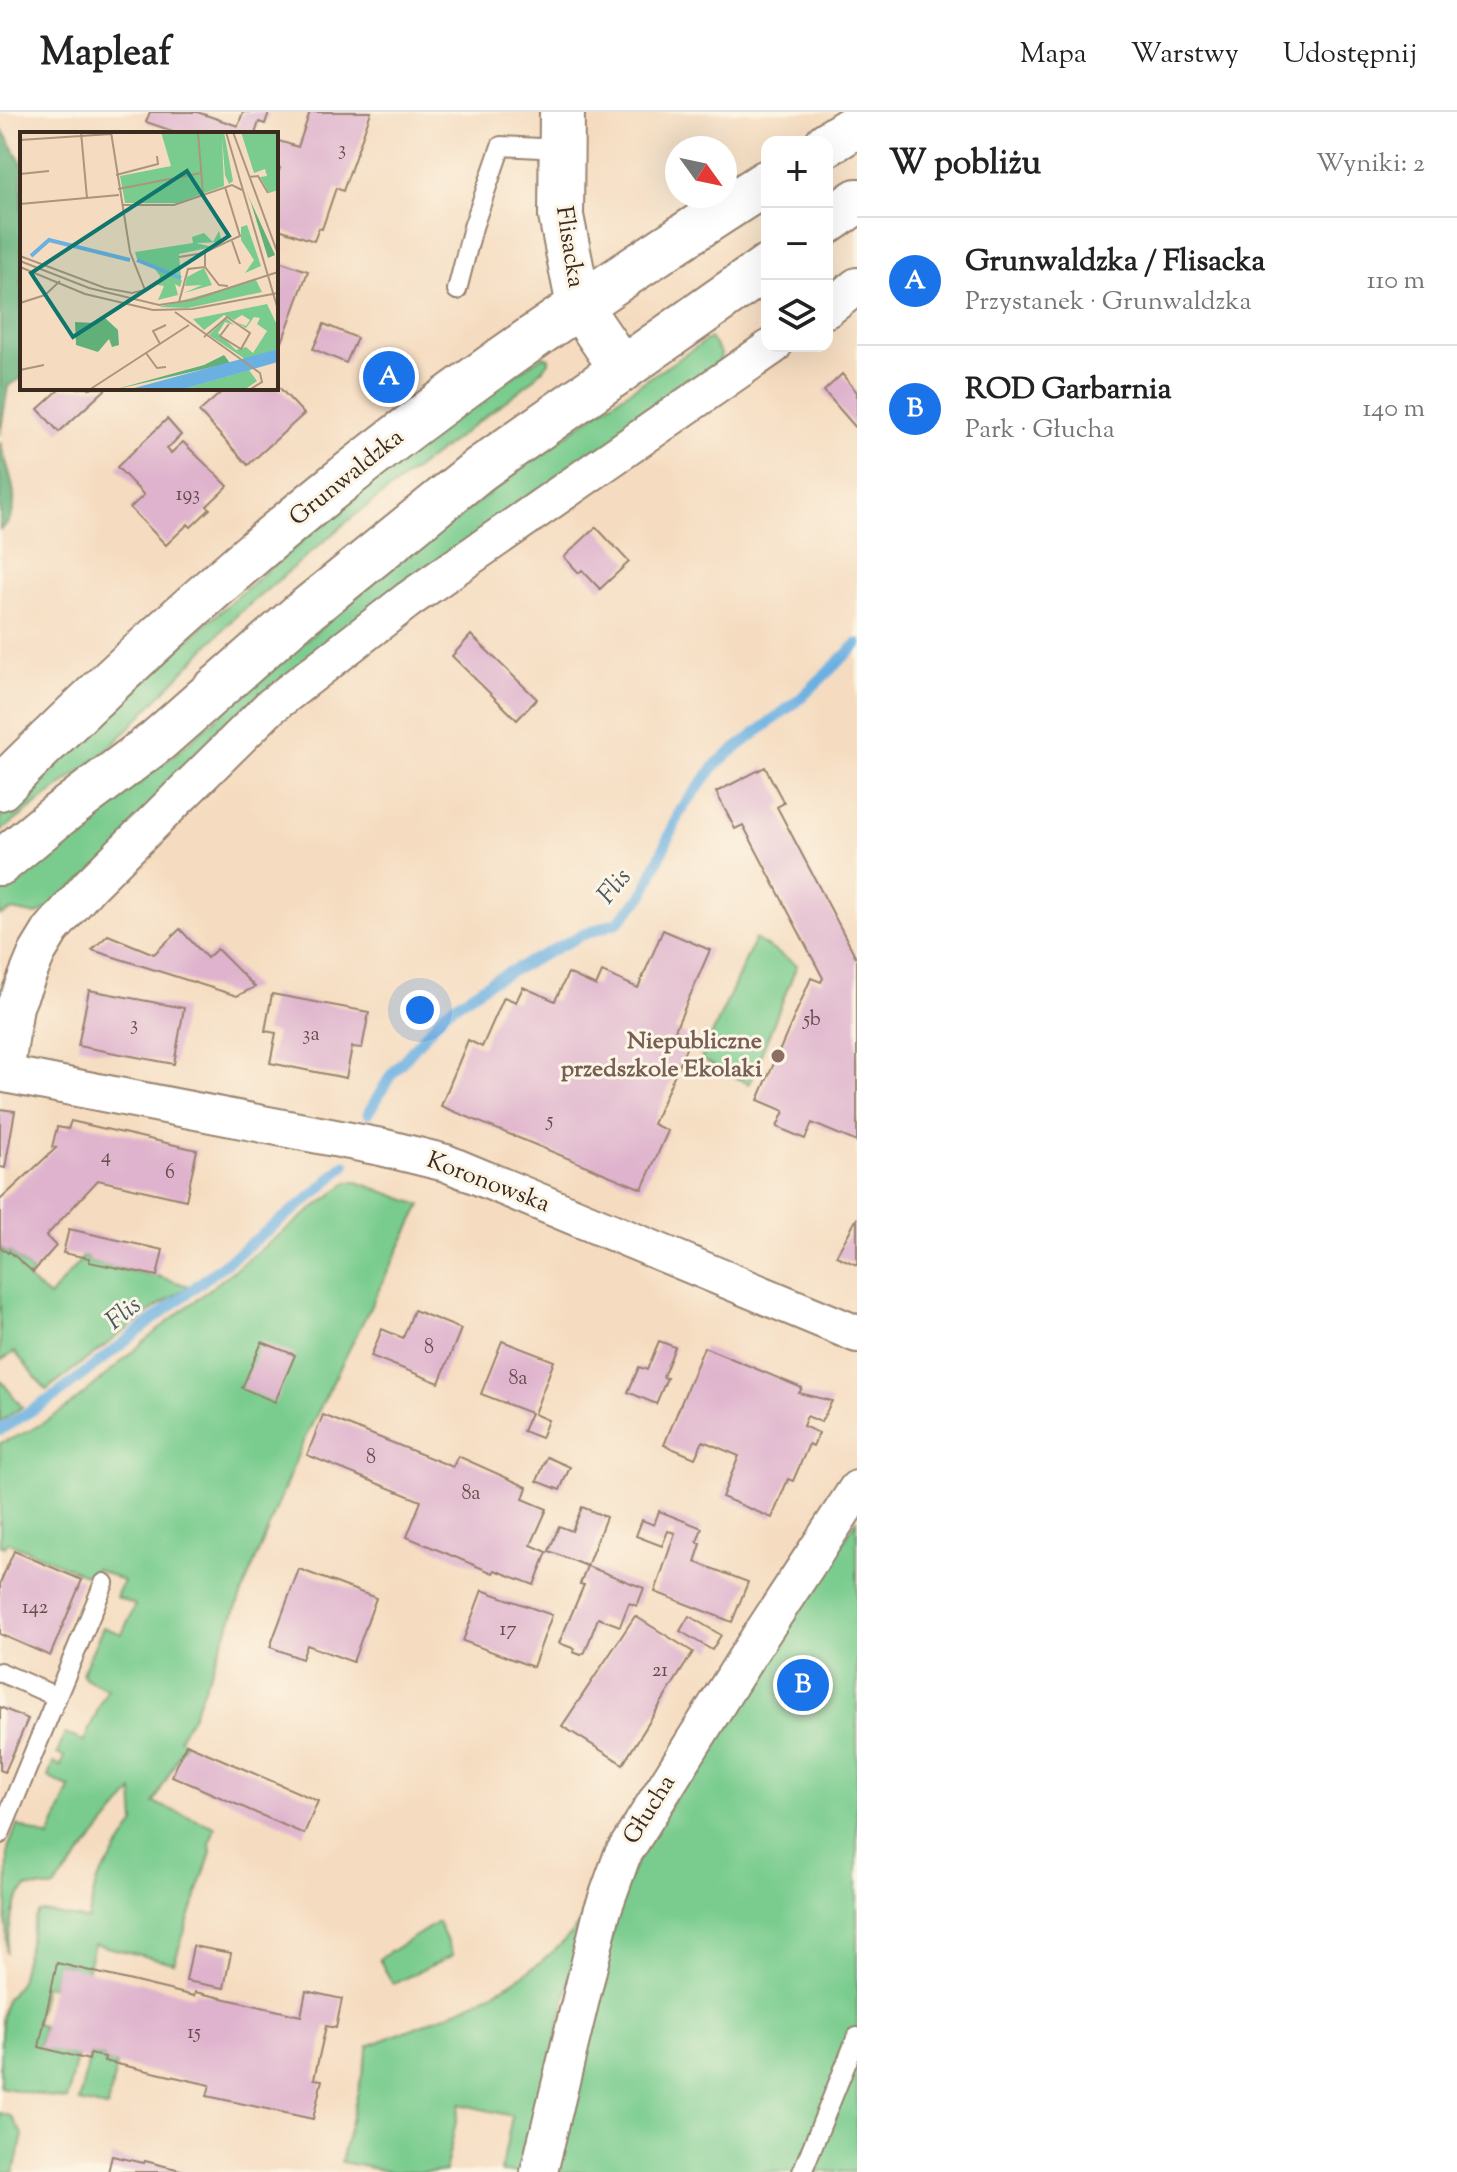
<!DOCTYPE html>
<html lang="pl">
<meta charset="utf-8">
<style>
body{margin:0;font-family:"Sorts Mill Goudy",serif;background:#f6f6f6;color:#222}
.controls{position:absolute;right:24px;top:24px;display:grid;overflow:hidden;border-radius:16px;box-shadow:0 8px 32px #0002}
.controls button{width:72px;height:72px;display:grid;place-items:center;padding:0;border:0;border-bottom:2px solid #e0e0e0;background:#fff;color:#222;font:40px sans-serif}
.compass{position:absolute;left:665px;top:24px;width:72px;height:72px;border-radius:50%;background:#fff;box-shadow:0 8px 32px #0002;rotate:123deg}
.you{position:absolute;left:420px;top:898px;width:28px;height:28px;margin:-20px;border:6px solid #fff;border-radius:50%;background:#1a73e8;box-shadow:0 0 0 12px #1a73e833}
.badge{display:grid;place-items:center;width:52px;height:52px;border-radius:50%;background:#1a73e8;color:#fff;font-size:26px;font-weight:700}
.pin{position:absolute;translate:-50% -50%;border:4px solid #fff;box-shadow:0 2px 8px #0006}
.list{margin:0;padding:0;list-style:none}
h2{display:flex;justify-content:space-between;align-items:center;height:104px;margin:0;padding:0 32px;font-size:34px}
h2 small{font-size:26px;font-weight:400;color:#767676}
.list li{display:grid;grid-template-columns:52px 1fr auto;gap:24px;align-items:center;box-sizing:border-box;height:128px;padding:0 32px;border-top:2px solid #e0e0e0}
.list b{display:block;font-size:30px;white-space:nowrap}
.list p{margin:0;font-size:26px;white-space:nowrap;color:#767676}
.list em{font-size:26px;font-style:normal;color:#767676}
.icon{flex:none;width:44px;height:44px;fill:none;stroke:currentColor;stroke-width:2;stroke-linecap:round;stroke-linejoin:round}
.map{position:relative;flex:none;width:857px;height:2060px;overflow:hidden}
header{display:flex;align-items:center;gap:48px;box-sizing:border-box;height:112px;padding:0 40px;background:#fff;border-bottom:2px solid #e0e0e0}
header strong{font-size:38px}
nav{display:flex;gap:44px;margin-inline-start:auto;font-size:28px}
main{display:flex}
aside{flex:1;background:#fff}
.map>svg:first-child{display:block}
.green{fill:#79cc8e;stroke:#5a7b56;stroke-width:2}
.forest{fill:#62b079;stroke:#4e6d4c;stroke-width:2}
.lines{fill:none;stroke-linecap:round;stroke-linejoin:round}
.stream{stroke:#6ab0e1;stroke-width:11}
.building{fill:#dfb3cd}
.lane-casing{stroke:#98836f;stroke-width:22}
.street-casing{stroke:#98836f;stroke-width:40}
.secondary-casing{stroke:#98836f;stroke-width:48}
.primary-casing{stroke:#98836f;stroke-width:48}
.lane{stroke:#fff;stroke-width:18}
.street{stroke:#fff;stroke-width:36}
.secondary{stroke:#fff;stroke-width:44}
.primary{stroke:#fff;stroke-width:44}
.education-dot{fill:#8d6e63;stroke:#fcf5e5;stroke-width:3}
.labels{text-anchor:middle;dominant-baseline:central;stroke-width:6;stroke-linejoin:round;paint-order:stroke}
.number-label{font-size:20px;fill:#644c4a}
.street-label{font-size:24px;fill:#3b2a1e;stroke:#fcf5e5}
.education-label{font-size:24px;font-weight:bold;fill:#785e54;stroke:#fcf5e5;text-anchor:end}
.water-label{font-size:26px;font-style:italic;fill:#4b5962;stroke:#fcf5e5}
.inset-river{fill:none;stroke:#6ab0e1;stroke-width:4}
.inset-road{fill:none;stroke:#ab957f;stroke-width:2}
.view{fill:#0f766e;fill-opacity:0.15;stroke:#0f766e;stroke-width:4}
.inset-edge{fill:none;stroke:#3b2a1e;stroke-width:4}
</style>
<header>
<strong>Mapleaf</strong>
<nav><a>Mapa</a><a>Warstwy</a><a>Udostępnij</a></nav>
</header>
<main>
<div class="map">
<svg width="857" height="2060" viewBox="0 0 857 2060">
<rect width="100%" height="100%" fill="#fcf5e5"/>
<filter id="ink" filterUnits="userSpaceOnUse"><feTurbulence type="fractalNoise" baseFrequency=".0125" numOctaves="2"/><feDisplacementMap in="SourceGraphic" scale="16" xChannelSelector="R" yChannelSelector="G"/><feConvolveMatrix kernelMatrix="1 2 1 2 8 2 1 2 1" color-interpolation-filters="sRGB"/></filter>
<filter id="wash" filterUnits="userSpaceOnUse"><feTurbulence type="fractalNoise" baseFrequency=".006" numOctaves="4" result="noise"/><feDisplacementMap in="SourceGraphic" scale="32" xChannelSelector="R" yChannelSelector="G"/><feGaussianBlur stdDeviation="1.8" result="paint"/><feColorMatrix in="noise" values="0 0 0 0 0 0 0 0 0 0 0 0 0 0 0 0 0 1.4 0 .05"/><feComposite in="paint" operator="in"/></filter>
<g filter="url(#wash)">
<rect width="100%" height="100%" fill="#f5dcc0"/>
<g class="green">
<polygon points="710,226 721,242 719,251 48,796 36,803 13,798 0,803 0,779 4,775 32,751 37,753 41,750 41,744 173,644 373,470 596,301"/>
<path d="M542 244 549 246V250L533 268 349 408 236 504 109 637 0 720V706C170 540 346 379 542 244Z"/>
<polygon points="755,827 797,853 749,972 701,947"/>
<path d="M348 1070H357L421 1093 303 1330 193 1603 179 1626 185 1631 154 1691 215 1715 210 1731 211 1740 174 1851 94 1832 87 1860 58 1851 52 1875 44 1874 36 1912 43 1914 39 1934 77 1945 67 1988 0 1975C0 1948 0 1916 5 1890 8 1883 16 1877 20 1869L35 1806 39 1800H44L88 1808 96 1771 135 1711 133 1679 54 1776 27 1775C11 1790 10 1820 6 1841L8 1737 17 1713 49 1726 70 1676 48 1665 53 1651 61 1654 64 1645 57 1642 65 1622 84 1629 107 1577 85 1566 82 1561 103 1515 122 1522 135 1493 116 1485 123 1469 95 1456 90 1465 8 1430 5 1435 0 1433V1331C65 1310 111 1255 163 1214 224 1165 286 1118 348 1070Z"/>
<polygon points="0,1135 7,1141 9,1139 33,1160 28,1167 49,1185 83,1145 89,1146 89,1150 157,1164 189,1174 152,1198 46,1278 15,1240 0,1249"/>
<polygon points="0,1267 22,1295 0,1310"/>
<polygon points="857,1408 857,2060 556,2060 621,1784 641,1738"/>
<path d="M584 1805 526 2060H501L512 2004 460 1992 445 2060H393L341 2050 369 1934C445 1902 534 1876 584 1805Z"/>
<polygon points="438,1810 453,1843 393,1872 379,1847"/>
<polygon points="90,1942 105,1945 105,1949 117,1952 107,1996 79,1990"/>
<polygon points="0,2001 11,2004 23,2023 14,2060 0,2060"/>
</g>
<g class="forest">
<polygon points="0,14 22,51 22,266 8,274 0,323"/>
<path d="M0 330C7 357 28 397 0 418Z"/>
</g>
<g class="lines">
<g class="stream">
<polyline points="368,1001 391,963 445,900 490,870 582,823 618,810 643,783 680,699 717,651 801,586 857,532"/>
<polyline points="0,1318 58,1282 313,1083 345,1053"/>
</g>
</g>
<g id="blocks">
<g class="building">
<polygon points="150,0 197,0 238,14 243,0 269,0 265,12 259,10 255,22 181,22 146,10"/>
<polygon points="310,0 371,0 343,79 336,76 322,117 319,116 314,129 276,116 276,67 280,56 276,55 276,28 298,35"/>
<polygon points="276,148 308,159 282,230 276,228"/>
<polygon points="324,212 357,226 346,251 313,237"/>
<polygon points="842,262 857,280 857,317 824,279"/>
<polygon points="276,272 304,302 248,353 199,300 226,276 276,276"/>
<polygon points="61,276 107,276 59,320 38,297"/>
<polygon points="167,307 181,323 167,337 171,341 183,330 228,374 207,394 210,397 191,415 188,412 166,433 130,396 144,383 117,355"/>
<polygon points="596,415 629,450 600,477 582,458 579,461 564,445"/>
<polygon points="471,523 537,587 517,608 452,544"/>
<polygon points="765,655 784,691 777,695 857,847 857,1030 812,1011 805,1027 777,1015 784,999 758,988 811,866 821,870 823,866 743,713 735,717 716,680"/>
<polygon points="180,817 207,846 217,837 255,875 237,884 92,838 108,823 154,842"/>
<polygon points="663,818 710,838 675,918 691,925 653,1012 668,1019 642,1077 441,994 468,928 482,935 504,885 516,890 523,875 555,889 568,861 596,874 602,860 638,876"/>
<polygon points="89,878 184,896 174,952 78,934"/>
<polygon points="272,882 369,900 362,936 352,935 346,966 270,951 276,921 265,919"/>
<polygon points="0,997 15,999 5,1056 0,1055"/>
<polygon points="71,1009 197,1038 186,1088 98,1068 46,1124 56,1134 33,1160 9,1139 8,1141 0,1135 0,1088 56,1036 52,1035 57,1015 68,1017"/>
<polygon points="857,1106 857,1153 836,1144"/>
<polygon points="69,1117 163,1138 157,1164 89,1150 89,1146 63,1141"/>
<polygon points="414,1198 461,1217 439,1271 371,1244 382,1217 403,1226"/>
<polygon points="502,1229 554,1249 534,1302 548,1308 541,1326 523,1319 531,1301 481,1282"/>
<polygon points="659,1229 675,1235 663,1265 667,1266 656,1292 628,1280 639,1255 647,1258"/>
<polygon points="262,1230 295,1243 275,1290 242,1276"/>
<polygon points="704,1235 802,1276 799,1281 832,1289 821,1310 807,1304 803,1314 819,1321 813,1334 809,1332 793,1369 788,1367 772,1406 722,1385 739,1344 703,1329 695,1346 664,1333"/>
<polygon points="323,1303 453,1355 458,1344 527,1375 523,1387 547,1397 531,1433 547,1440 534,1473 495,1458 493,1461 407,1425 421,1389 307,1343"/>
<polygon points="547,1345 570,1355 560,1378 537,1369"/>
<polygon points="582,1395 606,1405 587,1454 644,1476 637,1494 629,1491 620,1514 598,1506 585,1540 581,1543 573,1540 575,1537 559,1531 584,1473 580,1472 587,1454 549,1439 559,1414 572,1419"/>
<polygon points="659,1399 702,1416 697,1430 701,1432 695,1450 748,1470 732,1510 655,1480 675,1421 668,1419 662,1434 636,1424 642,1408 654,1413"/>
<polygon points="14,1439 82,1468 50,1544 0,1522 0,1471"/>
<polygon points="299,1457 376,1486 353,1550 307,1533 302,1547 270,1535"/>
<polygon points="482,1478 552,1503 533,1555 463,1529"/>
<polygon points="635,1504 693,1540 623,1652 562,1614"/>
<polygon points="689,1504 721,1523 712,1538 680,1519"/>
<polygon points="0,1595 28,1607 5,1660 0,1658"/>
<polygon points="186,1632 318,1689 304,1722 172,1664"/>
<polygon points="193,1834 231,1841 224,1876 186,1869"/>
<polygon points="57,1851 194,1884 195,1880 301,1904 306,1879 342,1887 336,1916 326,1914 314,1967 322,1968 313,2007 207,1984 210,1973 104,1949 105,1945 90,1942 89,1948 39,1935"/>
<polygon points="112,2044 144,2051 145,2049 188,2060 108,2060"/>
</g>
</g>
</g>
<g filter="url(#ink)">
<use href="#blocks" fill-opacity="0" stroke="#98836f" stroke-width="2"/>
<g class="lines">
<g class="lane-casing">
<g id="lane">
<polyline points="457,178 473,115 501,34 560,37"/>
<polyline points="0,1560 55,1584"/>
<polyline points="0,1722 104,1471"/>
<polyline points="802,2060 857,1925"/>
</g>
</g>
<g class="street-casing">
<g id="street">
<polyline points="827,197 857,174"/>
<polyline points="773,234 408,488 270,595 90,773 51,818 37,841 15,894 5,962 381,1035 446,1051 857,1222"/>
<polyline points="539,2060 602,1800 622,1744 751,1538 857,1377"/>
</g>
</g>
<g class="secondary-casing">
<polyline id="secondary" points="562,0 561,104 579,194 622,257"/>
</g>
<g class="primary-casing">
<g id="primary">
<polyline points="827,32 857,13"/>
<polyline points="827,110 857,89"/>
<path d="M0 676C104 573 213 472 327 380 466 267 616 167 767 70"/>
<polyline points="0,751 57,704 157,629 300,503 480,357 767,155"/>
</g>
</g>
<use href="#lane" class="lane"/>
<use href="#street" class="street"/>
<use href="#secondary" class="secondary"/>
<use href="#primary" class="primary"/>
</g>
</g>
<circle class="education-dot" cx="778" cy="944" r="8"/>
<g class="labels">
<g class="number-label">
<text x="342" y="38">3</text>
<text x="188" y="383">193</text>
<text x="812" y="908">5b</text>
<text x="134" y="913">3</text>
<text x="311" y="923">3a</text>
<text x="550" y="1009">5</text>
<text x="106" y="1045">4</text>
<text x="170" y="1061">6</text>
<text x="429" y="1236">8</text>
<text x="518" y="1267">8a</text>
<text x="371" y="1346">8</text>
<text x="471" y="1382">8a</text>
<text x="35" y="1496">142</text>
<text x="508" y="1518">17</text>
<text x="660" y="1559">21</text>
<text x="194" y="1921">15</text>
</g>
<g class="street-label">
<text transform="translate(569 135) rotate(81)">Flisacka</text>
<text transform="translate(347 366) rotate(-39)">Grunwaldzka</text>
<text transform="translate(488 1071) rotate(21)">Koronowska</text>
<text transform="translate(650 1698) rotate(-58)">Głucha</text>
</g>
<g class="education-label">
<text x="762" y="930">Niepubliczne<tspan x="762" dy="28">przedszkole Ekolaki</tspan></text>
</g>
<g class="water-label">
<text transform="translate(615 775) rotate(-51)">Flis</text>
<text transform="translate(124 1202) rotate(-39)">Flis</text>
</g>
</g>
<g transform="translate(20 20)">
<rect width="258" height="258" fill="#f5dcc0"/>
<path d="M141 0H204L213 49 209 52 205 43 202 5 204 54 157 71H105L100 44 151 34ZM221 0H258V58L249 61 240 45 247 44 245 37 234 41ZM227 93 241 134 225 141 234 128 221 108V95ZM199 99 202 110 176 111 192 115 159 122 161 146 117 127 115 120 173 111 172 105 184 101 193 110ZM132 133 162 148 160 155 155 152 158 163 138 168 144 154 138 153 140 144ZM184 136 192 153 164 161 182 153 165 154 167 145ZM236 148 242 160 168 176 139 175ZM247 172 258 195V217L225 227 189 203 206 186 214 193 205 190 198 201 216 218 226 215 233 221 247 199 237 192 240 186 234 185 226 196 216 190 226 194 230 188 222 183 214 188 204 183 184 198 173 187ZM229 238 237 249 224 258H160Z" fill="#79cc8e"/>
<path d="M226 59 255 123 248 126 231 71ZM84 185 98 198 99 213 92 215 89 207 78 220 56 213 55 190 73 191ZM204 223 210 231 93 258 184 233Z" fill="#62b079"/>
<path d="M258 217V230L160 258H107Z" fill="#6ab0e1"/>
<path class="inset-river" d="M11 124 29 108 110 128M117 128 161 146"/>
<path class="inset-road" d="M61 0 67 66M178 0 183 63M206 0 258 178M213 0 258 122M0 8 91 2M0 42 29 39M96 43 138 32 137 24M229 45 238 44 248 61M98 57 181 41M0 72 99 63M102 73H154L212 53 222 58M212 109 220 132M0 124 85 156 112 161 125 158 110 120 91 0M159 125 184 121M0 129 69 156 139 173 172 168 258 140M185 134V120L220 104 205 55M0 135 65 162 133 178 172 177 258 161M159 170 168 137 185 135 199 153 208 154M0 171 25 163 40 149M155 180 240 241 242 250 229 258M184 205 207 185 230 201 221 217 200 204 209 192M140 212 133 199 146 193M126 221 137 236 146 235M0 238 24 233M69 258 169 193"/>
<path class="view" d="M167 39 209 104 53 205 11 141Z"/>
<rect width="258" height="258" class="inset-edge"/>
</g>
</svg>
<div class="controls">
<button>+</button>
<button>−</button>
<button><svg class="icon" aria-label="layers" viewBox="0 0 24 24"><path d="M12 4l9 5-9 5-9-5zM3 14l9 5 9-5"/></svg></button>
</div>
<svg class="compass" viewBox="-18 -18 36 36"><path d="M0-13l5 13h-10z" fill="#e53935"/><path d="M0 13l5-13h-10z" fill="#767676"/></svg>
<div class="you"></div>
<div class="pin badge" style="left:389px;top:265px">A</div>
<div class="pin badge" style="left:803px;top:1573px">B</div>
</div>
<aside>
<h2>W pobliżu<small>Wyniki: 2</small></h2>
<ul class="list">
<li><span class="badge">A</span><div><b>Grunwaldzka / Flisacka</b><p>Przystanek · Grunwaldzka</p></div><em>110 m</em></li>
<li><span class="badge">B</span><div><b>ROD Garbarnia</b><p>Park · Głucha</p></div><em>140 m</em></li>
</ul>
</aside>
</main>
